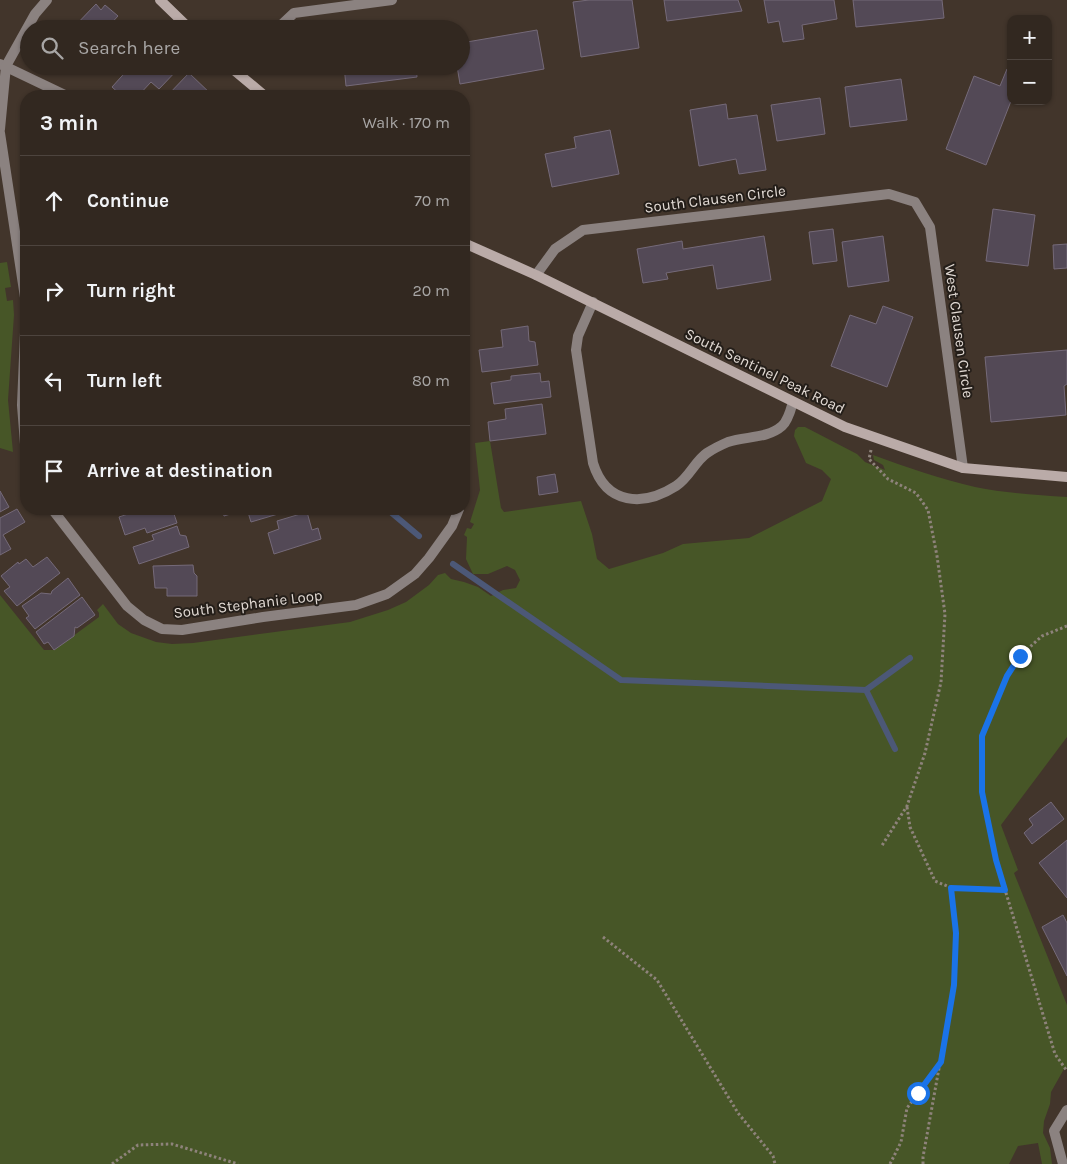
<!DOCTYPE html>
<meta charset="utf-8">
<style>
body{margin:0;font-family:Karla,sans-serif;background:#3a3029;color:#f1f3f6}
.controls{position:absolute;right:15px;top:15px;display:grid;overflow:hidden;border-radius:10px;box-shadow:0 1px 4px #0004}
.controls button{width:45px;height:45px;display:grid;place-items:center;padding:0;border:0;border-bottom:1px solid #4d443e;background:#322820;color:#f1f3f6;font:25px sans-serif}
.stop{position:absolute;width:15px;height:15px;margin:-11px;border:4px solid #1a73e8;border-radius:50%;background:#fff}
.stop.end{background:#1a73e8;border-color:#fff;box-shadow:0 1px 5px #0008}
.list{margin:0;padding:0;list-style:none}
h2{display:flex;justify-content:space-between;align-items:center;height:65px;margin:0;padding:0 20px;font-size:21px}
h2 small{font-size:16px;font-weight:400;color:#a8a6a5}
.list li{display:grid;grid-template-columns:32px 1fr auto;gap:15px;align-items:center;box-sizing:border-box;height:90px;padding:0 20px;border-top:1px solid #4d443e}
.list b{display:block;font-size:19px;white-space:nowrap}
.list em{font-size:16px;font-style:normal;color:#a8a6a5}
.icon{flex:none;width:28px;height:28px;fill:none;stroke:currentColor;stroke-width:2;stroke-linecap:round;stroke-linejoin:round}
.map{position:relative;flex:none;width:1067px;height:1164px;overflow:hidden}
.search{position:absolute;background:#322820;box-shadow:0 1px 4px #0004;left:20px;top:20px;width:450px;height:55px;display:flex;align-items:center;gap:12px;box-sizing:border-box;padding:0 18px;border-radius:28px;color:#a8a6a5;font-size:19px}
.panel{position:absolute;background:#322820;box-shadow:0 1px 4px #0004;left:20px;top:90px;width:450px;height:425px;border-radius:20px}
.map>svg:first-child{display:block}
.green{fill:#475627}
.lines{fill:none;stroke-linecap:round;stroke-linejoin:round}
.stream{stroke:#4c5877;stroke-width:6}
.building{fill:#534956;stroke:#756a79}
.path{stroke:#8e837b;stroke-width:3;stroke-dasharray:2.5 2.5;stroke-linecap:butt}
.lane{stroke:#8b8280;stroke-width:10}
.street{stroke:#8b8280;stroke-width:10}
.secondary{stroke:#baaba8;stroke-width:10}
.route{stroke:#1a73e8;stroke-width:6}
.labels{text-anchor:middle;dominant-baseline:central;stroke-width:4;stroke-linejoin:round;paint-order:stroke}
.street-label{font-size:15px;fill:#e2dad4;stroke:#241e19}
</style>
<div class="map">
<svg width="1067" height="1164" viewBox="0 0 1067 1164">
<rect width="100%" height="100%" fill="#42352b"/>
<g class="green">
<polygon points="7,262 11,287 5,288 7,301 13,300 14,315 8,400 13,452 0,448 0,263"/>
<path d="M798 427H805L857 454 865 462 885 470 883 465 874 460 873 455C906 467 940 479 975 487 1005 493 1036 495 1067 497V737L1001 825 1018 870 1014 873 1067 1005V1069H1064L1051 1092 1050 1104 1044 1121 1043 1133 1050 1148 1052 1164H1042L1038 1143 1018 1146 1009 1164H0V595L44 650H54L99 617V613L97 610 103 604 118 624 131 633 156 642 172 644 193 643 350 622 388 610 406 602 429 585 438 575 445 573 451 579 464 582 478 587 491 596 503 590 516 588 520 580 515 570 507 566 488 574H473L466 559 467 537 464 535 467 528 471 529 474 524 470 522 480 490 475 443 490 441 501 508 504 512 581 501 592 534 597 559 609 569 663 553 683 544 749 538 822 501 831 479 822 470 806 463 794 436 795 430Z"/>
</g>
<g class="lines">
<g class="stream">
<polyline points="387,509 419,536"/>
<polyline points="453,564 621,680 866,690 910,658"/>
<polyline points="866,690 895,749"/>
</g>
</g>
<g class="building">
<polygon points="589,0 632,0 639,48 581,57 573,2"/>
<polygon points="664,0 738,0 742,11 667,21"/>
<polygon points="764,0 834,0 837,19 802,25 804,39 783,42 779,21 768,23"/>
<polygon points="853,0 942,0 944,18 856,27"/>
<polygon points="96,4 101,10 105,5 118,16 106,29 72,29"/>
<polygon points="537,30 544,69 460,84 457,66 461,66 461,43"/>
<polygon points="131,66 179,66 180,67 159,89 151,82 138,96 122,96 112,87"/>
<polygon points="344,66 416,66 417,77 346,86"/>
<polygon points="1007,69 1011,70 1011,101 986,165 946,149 974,76 1000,86"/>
<polygon points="189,73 213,96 167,96"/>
<polygon points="901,79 907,120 850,127 845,87"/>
<polygon points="820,98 825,134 777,141 771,105"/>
<polygon points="726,104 728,119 757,115 766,170 739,174 736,159 699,166 690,110"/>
<polygon points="610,130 619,174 552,187 545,154 576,148 574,137"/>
<polygon points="993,209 1035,215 1028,266 986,261"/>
<polygon points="833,229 837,261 813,264 809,232"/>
<polygon points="764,236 771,280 717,289 713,265 666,273 668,279 643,283 637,249 682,241 683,249"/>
<polygon points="883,236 889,281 848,287 842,242"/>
<polygon points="1067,244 1067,268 1054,269 1053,245"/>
<polygon points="883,306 913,317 887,387 831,366 850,315 876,324"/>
<polygon points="528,326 529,341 535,342 538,365 482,372 479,350 503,347 501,330"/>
<polygon points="1067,350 1067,384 1064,386 1066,415 991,422 985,357"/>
<polygon points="540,373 541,382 549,381 551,397 494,404 491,383 511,380 511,376"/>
<polygon points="542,404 546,434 490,441 488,422 506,419 505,409"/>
<polygon points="555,474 558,492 539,495 537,477"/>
<polygon points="0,491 9,507 0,512"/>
<polygon points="17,509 25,522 3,535 11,549 0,555 0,518"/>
<polygon points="109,509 128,509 111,514"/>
<polygon points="143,509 175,509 173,511 177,523 147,533 145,528 125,535 119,517"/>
<polygon points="222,509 276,509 278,514 251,522 247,509 224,516"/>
<polygon points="307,512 312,530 318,528 321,539 274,554 268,533 279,529 277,521"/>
<polygon points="177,526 180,535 186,536 189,547 139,564 133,547 154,540 152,535"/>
<polygon points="47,557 60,573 17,606 4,591 10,587 1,576 18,562 19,564 26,559 33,567"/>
<polygon points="193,565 194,573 197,576 197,596 167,596 167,588 155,588 153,566"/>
<polygon points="68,578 80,595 35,629 26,618 29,616 22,606 41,593 51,594 52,591"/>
<polygon points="82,597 95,615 77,628 75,627 74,636 54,650 48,642 44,644 36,632"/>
<polygon points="1051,802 1064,819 1032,844 1024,833 1033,825 1029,819"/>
<polygon points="1067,840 1067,898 1039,863"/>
<polygon points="1063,915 1067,923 1067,976 1042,927"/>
</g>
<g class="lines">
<g class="path">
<polyline points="871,450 869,459 888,479 916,493 928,510 937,556 945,614 941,682 925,753 907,806 881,847"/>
<polyline points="1067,626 1042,636 1020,656 1007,676 982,736 982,792 996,860 1055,1054 1067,1071"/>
<polyline points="907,807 910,827 935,881 954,889 1005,890"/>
<polyline points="603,937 657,980 738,1113 773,1156 775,1164"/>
<polyline points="112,1164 138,1145 172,1144 238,1164"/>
<polyline points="890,1164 901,1142 907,1108 940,1063"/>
<polyline points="923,1164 923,1157 954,985 956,933 951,888"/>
</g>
<polyline class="lane" points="1063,1164 1054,1131 1067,1110"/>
<g class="street">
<polyline points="277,29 294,13 392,0"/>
<polyline points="0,64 67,96"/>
<polyline points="0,129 6,66 35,14 47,0"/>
<polyline points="0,133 26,304"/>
<polyline points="536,275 555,249 583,230 889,194 915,202 930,227 963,468"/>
<path d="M593 302 578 336 576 350 593 463C606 505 643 507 676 486 689 478 695 461 707 453 713 449 721 445 728 442 746 436 767 439 782 426 788 421 791 409 793 402"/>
<polyline points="26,308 22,405 26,457"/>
<polyline points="52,509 127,606 144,620 162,629 182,630 263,617 356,605 387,594 415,574 429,558 452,526 459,509"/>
</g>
<g class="secondary">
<polyline points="160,0 190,29"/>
<polyline points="229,66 265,96"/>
<polyline points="464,243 536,275 845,427 963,468 1067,477"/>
</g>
</g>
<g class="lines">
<polyline class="route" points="918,1093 941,1062 954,985 956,933 951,888 1005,890 996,860 982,792 982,736 1007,676 1020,656"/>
</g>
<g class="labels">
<g class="street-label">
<text transform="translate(715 199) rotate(-7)">South Clausen Circle</text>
<text transform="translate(959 331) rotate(82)">West Clausen Circle</text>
<text transform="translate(765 371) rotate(26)">South Sentinel Peak Road</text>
<text transform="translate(248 604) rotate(-7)">South Stephanie Loop</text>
</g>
</g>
</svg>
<div class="controls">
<button>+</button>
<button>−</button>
</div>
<div class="stop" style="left:918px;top:1093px"></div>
<div class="stop end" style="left:1020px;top:656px"></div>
<div class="search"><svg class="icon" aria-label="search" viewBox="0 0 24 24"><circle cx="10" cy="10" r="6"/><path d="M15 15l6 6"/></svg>Search here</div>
<section class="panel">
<h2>3 min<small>Walk · 170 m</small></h2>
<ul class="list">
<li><svg class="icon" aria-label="ahead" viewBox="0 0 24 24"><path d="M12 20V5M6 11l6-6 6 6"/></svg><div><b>Continue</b></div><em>70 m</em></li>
<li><svg class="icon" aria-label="right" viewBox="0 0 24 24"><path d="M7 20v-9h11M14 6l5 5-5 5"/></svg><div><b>Turn right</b></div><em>20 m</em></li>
<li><svg class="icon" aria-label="left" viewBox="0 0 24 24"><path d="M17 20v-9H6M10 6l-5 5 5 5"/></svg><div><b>Turn left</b></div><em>80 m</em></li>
<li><svg class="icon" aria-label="arrive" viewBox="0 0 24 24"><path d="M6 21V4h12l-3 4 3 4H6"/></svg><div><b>Arrive at destination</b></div></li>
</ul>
</section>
</div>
